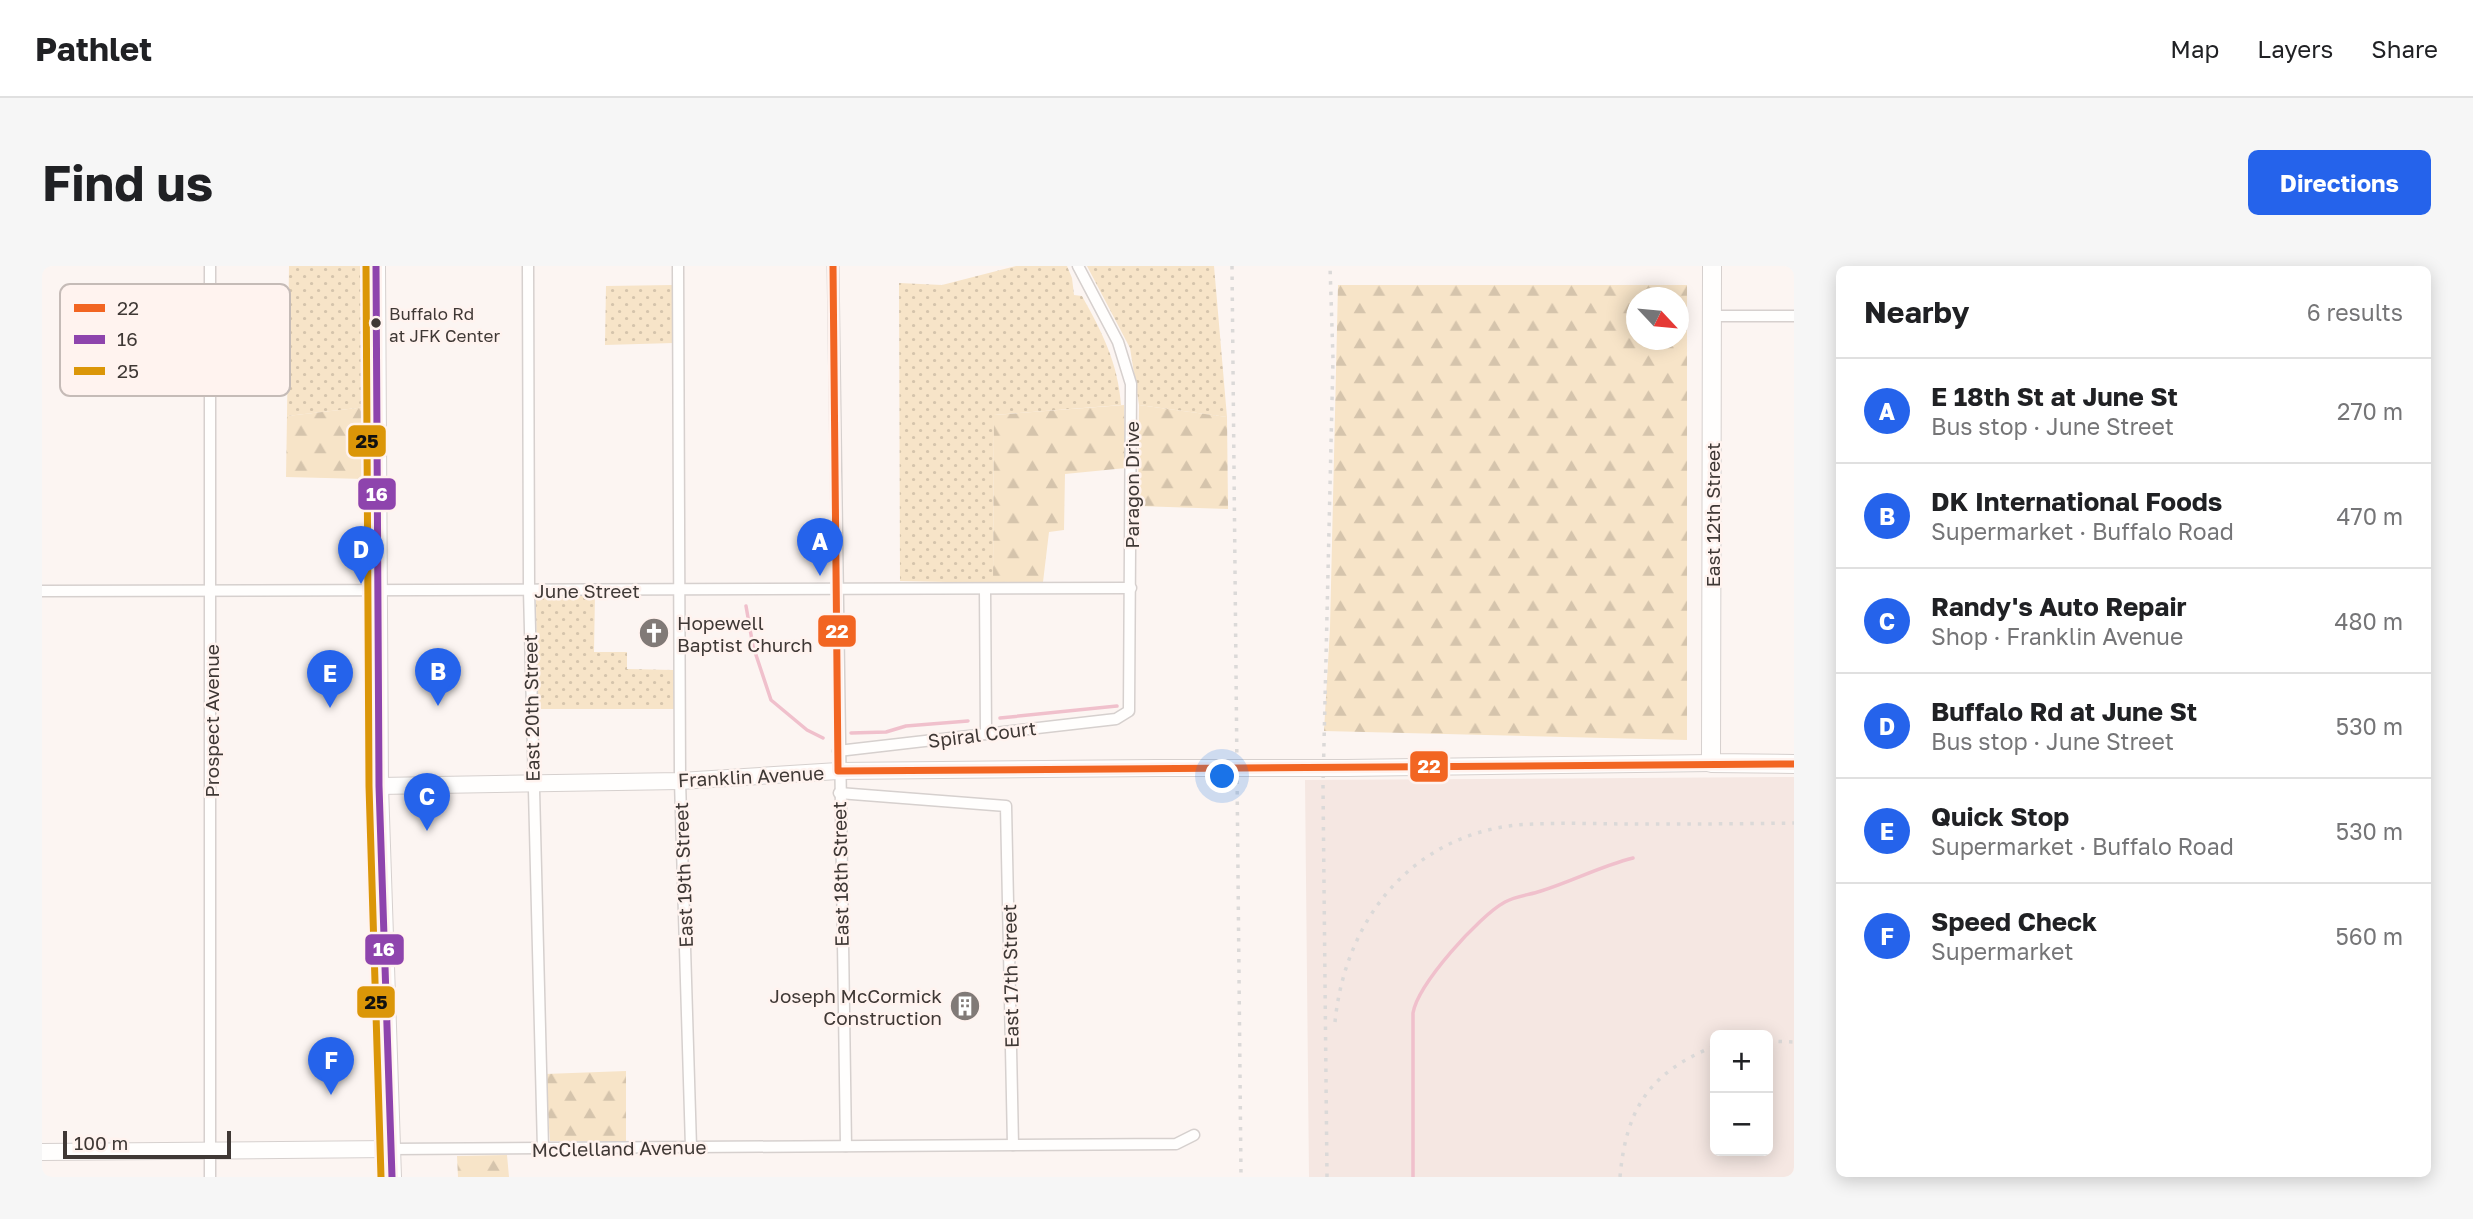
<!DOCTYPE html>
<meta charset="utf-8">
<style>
body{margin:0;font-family:"Golos Text",sans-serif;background:#f6f6f6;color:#202124}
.controls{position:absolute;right:21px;bottom:21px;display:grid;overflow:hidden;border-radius:10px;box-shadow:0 4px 18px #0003}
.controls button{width:63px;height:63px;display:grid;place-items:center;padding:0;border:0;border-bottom:2px solid #e0e0e0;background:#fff;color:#202124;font:35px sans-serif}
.compass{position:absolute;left:1584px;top:21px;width:63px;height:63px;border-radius:50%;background:#fff;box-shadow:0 4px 18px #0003;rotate:116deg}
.scale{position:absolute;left:21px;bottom:18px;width:168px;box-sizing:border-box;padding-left:7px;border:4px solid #3f3835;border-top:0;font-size:19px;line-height:24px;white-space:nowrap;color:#3f3835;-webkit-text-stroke:5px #fff3ef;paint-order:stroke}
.you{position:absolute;left:1181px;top:511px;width:24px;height:24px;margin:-18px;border:5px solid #fff;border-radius:50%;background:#1a73e8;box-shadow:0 0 0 10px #1a73e833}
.badge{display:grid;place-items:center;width:46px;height:46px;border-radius:50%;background:#2563eb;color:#fff;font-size:23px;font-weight:700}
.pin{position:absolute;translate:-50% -58px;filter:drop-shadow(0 2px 4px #0008)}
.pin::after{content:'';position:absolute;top:37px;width:24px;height:21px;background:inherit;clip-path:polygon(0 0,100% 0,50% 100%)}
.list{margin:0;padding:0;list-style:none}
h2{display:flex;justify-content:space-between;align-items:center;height:91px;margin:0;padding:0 28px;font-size:30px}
h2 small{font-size:23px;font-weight:400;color:#757577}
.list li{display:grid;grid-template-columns:46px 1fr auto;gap:21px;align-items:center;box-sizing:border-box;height:105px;padding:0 28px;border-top:2px solid #e0e0e0}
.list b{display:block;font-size:26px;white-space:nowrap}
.list p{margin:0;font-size:23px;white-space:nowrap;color:#757577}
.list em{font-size:23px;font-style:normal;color:#757577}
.map{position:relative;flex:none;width:1752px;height:911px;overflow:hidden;border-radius:10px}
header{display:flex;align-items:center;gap:42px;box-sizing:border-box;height:98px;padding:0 35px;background:#fff;border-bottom:2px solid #e0e0e0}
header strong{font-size:33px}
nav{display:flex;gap:38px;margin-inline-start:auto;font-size:24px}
.intro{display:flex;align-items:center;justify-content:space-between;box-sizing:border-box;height:168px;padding:0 42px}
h1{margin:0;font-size:49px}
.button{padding:18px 32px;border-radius:10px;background:#2563eb;color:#fff;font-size:24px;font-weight:700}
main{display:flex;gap:42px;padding:0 42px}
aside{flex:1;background:#fff;border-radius:10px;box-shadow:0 4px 18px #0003}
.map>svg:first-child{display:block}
.built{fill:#f5e7e2;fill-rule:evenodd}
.grass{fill:url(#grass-dots)}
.forest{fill:url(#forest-firs);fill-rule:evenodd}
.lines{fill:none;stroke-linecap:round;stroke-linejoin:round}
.stream{stroke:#f0c0cc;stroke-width:3.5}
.street-casing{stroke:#d6d0ce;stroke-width:13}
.secondary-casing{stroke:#d6d0ce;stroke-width:18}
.primary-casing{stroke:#d6d0ce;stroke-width:20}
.street{stroke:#fffefd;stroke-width:10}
.secondary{stroke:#fffefd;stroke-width:16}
.primary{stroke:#fffefd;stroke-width:18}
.rail{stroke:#dbd9d8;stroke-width:3.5;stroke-dasharray:3.5 7;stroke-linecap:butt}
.secondary-bridge-casing{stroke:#d6d0ce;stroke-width:18;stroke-linecap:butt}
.secondary-bridge{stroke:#fffefd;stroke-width:16}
.bus-1-casing{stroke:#fff3ef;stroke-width:12}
.bus-2-casing{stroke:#fff3ef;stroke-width:12}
.bus-3-casing{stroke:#fff3ef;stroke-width:12}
.bus-1{stroke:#f26522;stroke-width:7}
.bus-2{stroke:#8e44ad;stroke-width:7}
.bus-3{stroke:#db9608;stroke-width:7}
.bus-dot{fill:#3f3835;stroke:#fff3ef;stroke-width:2.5}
.labels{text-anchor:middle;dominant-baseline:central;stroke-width:5;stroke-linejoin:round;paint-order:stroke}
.bus-label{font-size:17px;fill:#3f3835;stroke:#fff3ef;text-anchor:start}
.street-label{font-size:19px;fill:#3f3835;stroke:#fff3ef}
.poi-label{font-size:19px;fill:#3f3835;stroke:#fff3ef;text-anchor:start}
.key{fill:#fff3ef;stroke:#c5bbb7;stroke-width:2}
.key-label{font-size:19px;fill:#3f3835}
.line-badge{stroke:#fff3ef;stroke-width:2.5}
.badge-label{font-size:19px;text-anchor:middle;font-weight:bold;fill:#fff}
.pale-badge-label{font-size:19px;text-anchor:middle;font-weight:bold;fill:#111}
</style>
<header>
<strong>Pathlet</strong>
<nav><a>Map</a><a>Layers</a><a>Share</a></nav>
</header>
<div class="intro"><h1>Find us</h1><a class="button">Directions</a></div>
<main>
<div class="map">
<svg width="1752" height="911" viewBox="0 0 1752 911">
<defs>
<pattern id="grass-dots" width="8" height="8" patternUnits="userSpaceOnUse" patternTransform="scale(1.75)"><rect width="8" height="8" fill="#f7e4c8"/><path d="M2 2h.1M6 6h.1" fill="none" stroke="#d5c4ac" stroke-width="1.8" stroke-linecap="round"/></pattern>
<pattern id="forest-firs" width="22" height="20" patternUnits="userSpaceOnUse" patternTransform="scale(1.75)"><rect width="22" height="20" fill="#f7e4c8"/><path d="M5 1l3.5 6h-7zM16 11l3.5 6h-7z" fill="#d5c4ac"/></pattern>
</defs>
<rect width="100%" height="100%" fill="#fcf5f2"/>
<path class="built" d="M1752 511V911H1267L1263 514ZM1673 769H1726V885H1673Z"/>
<g class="grass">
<polygon points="247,0 326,0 324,141 245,150"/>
<path d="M974 0H1025L1030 12 1032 29 1040 30C1060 66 1076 97 1079 139L952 149 951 317 858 315 857 17 900 19Z"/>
<polygon points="1045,0 1172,0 1185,151 1097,139 1088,82"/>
<polygon points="630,19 631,77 563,79 564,20"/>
<polygon points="553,328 552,386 585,386 585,403 632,404 632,443 495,443 494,331"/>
</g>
<g class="forest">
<path d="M1296 19H1645V474L1282 465 1288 362ZM1594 32H1636V74H1594Z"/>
<polygon points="1082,139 1084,202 1023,208 1022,264 1007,266 1001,316 951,317 952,149"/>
<polygon points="1097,139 1185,151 1186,243 1096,240"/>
<polygon points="324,141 323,213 244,211 245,150"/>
<polygon points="584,805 584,875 508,875 503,808"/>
<polygon points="465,889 467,911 416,911 415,890"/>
</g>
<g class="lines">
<g class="stream">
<polyline points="704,340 711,380 729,434 765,464 781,472"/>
<polyline points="958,452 1075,440"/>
<polyline points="809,467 844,466 864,460 926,455"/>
<path d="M1371 911V747C1376 718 1437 650 1463 636 1474 630 1487 629 1499 625 1531 615 1559 600 1591 592"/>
</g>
<g class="street-casing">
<g id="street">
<polyline points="168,0 168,911"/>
<polyline points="486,0 487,324 501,883"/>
<polyline points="636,0 638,515 649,881"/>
<polyline points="791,0 804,880"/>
<polyline points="1670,50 1752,50"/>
<polyline points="943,323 944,468"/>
<polyline points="0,325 1089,322"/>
<polyline points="796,485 1074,453 1087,445 1089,118 1076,76 1036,0"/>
<polyline points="797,527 964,540 971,879"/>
<polyline points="348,883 1134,878 1152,869"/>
</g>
</g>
<g class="secondary-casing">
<g id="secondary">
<polyline points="1304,502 1669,497"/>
<polyline points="337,520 638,515 796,505 1115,502"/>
<polyline points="0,886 348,883"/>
</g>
</g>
<g class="primary-casing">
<g id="primary">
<polyline points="334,0 337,520 350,911"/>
<polyline points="1670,0 1669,497 1752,498"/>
</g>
</g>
<use href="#street" class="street"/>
<use href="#secondary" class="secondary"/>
<use href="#primary" class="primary"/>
<g class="rail">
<polyline points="1190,0 1199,911"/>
<path d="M1293 756C1303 655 1368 570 1475 559 1514 556 1554 558 1592 558 1646 558 1699 558 1752 557"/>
<polyline points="1726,775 1752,776"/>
<polyline points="1285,911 1281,520 1291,93 1288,0"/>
<path d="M1578 911C1584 842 1608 806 1673 780"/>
</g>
<g class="secondary-bridge-casing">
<polyline id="secondary-bridge" points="1115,502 1304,502"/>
</g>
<use href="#secondary-bridge" class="secondary-bridge"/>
<g class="bus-1-casing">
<polyline id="bus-1" points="791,0 796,505 1752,498"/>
</g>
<g class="bus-2-casing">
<polyline id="bus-2" points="334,0 337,520 350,911"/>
</g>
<g class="bus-3-casing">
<polyline id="bus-3" points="324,0 327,520 339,911"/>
</g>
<use href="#bus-1" class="bus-1"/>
<use href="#bus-2" class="bus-2"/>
<use href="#bus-3" class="bus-3"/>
</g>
<defs>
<g id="church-disc" transform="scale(1.575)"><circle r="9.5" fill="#817a77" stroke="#fff3ef"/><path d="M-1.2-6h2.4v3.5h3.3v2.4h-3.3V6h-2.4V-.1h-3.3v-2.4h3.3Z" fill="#fff"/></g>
<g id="building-disc" transform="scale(1.575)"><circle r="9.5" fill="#817a77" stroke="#fff3ef"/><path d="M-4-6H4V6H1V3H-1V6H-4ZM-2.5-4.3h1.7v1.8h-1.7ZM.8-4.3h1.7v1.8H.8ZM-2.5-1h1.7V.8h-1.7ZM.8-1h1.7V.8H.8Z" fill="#fff"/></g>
</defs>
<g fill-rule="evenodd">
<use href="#church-disc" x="612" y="367"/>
<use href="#building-disc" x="923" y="740"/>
</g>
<circle class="bus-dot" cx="334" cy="57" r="6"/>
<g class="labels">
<g class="bus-label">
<text x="347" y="47">Buffalo Rd<tspan x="347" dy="22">at JFK Center</tspan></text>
</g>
<g class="street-label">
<text transform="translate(1089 219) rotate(-90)">Paragon Drive</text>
<text transform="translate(1670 249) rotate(-90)">East 12th Street</text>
<text x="545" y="324">June Street</text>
<text transform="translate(489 442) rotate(-91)">East 20th Street</text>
<text transform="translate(169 455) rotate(-90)">Prospect Avenue</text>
<text transform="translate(940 468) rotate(-7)">Spiral Court</text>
<text transform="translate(709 510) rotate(-3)">Franklin Avenue</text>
<text transform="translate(798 608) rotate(-91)">East 18th Street</text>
<text transform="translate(641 609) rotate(-92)">East 19th Street</text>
<text transform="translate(968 710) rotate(-91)">East 17th Street</text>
<text transform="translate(577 882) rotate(-1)">McClelland Avenue</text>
</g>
<g class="poi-label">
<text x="635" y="356">Hopewell<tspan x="635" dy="22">Baptist Church</tspan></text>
<text x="900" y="729" text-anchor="end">Joseph McCormick<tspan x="900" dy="22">Construction</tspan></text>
</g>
</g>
<rect x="18" y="18" width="230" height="112" rx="10" class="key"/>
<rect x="32" y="38" width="31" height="8" fill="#f26522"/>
<rect x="32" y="69" width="31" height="9" fill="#8e44ad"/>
<rect x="32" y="101" width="31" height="8" fill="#db9608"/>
<g class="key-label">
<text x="75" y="49">22</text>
<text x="75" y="80">16</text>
<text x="75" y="112">25</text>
</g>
<g class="line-badge">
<rect x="305" y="158" width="40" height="34" rx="7" fill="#db9608"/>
<rect x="315" y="211" width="40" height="34" rx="7" fill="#8e44ad"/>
<rect x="775" y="348" width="40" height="34" rx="7" fill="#f26522"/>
<rect x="1367" y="484" width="40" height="33" rx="7" fill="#f26522"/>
<rect x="322" y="667" width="41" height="33" rx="7" fill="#8e44ad"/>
<rect x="314" y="719" width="40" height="34" rx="7" fill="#db9608"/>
</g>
<g class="badge-label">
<text x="335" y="235">16</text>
<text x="795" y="372">22</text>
<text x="1387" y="507">22</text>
<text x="342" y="690">16</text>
</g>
<g class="pale-badge-label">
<text x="325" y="182">25</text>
<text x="334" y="743">25</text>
</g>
</svg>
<div class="controls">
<button>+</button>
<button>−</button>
</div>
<svg class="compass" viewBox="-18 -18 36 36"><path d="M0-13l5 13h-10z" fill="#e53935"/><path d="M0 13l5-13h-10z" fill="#757577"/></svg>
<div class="scale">100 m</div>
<div class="you"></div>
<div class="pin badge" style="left:778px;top:310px">A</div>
<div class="pin badge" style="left:396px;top:440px">B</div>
<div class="pin badge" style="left:385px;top:565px">C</div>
<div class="pin badge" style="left:319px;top:318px">D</div>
<div class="pin badge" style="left:288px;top:442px">E</div>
<div class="pin badge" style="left:289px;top:829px">F</div>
</div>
<aside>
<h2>Nearby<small>6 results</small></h2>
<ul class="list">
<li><span class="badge">A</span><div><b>E 18th St at June St</b><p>Bus stop · June Street</p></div><em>270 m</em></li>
<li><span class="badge">B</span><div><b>DK International Foods</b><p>Supermarket · Buffalo Road</p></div><em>470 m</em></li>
<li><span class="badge">C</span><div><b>Randy's Auto Repair</b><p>Shop · Franklin Avenue</p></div><em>480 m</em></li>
<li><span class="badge">D</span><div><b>Buffalo Rd at June St</b><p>Bus stop · June Street</p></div><em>530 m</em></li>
<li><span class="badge">E</span><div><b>Quick Stop</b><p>Supermarket · Buffalo Road</p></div><em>530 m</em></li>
<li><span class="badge">F</span><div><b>Speed Check</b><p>Supermarket</p></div><em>560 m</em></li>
</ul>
</aside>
</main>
